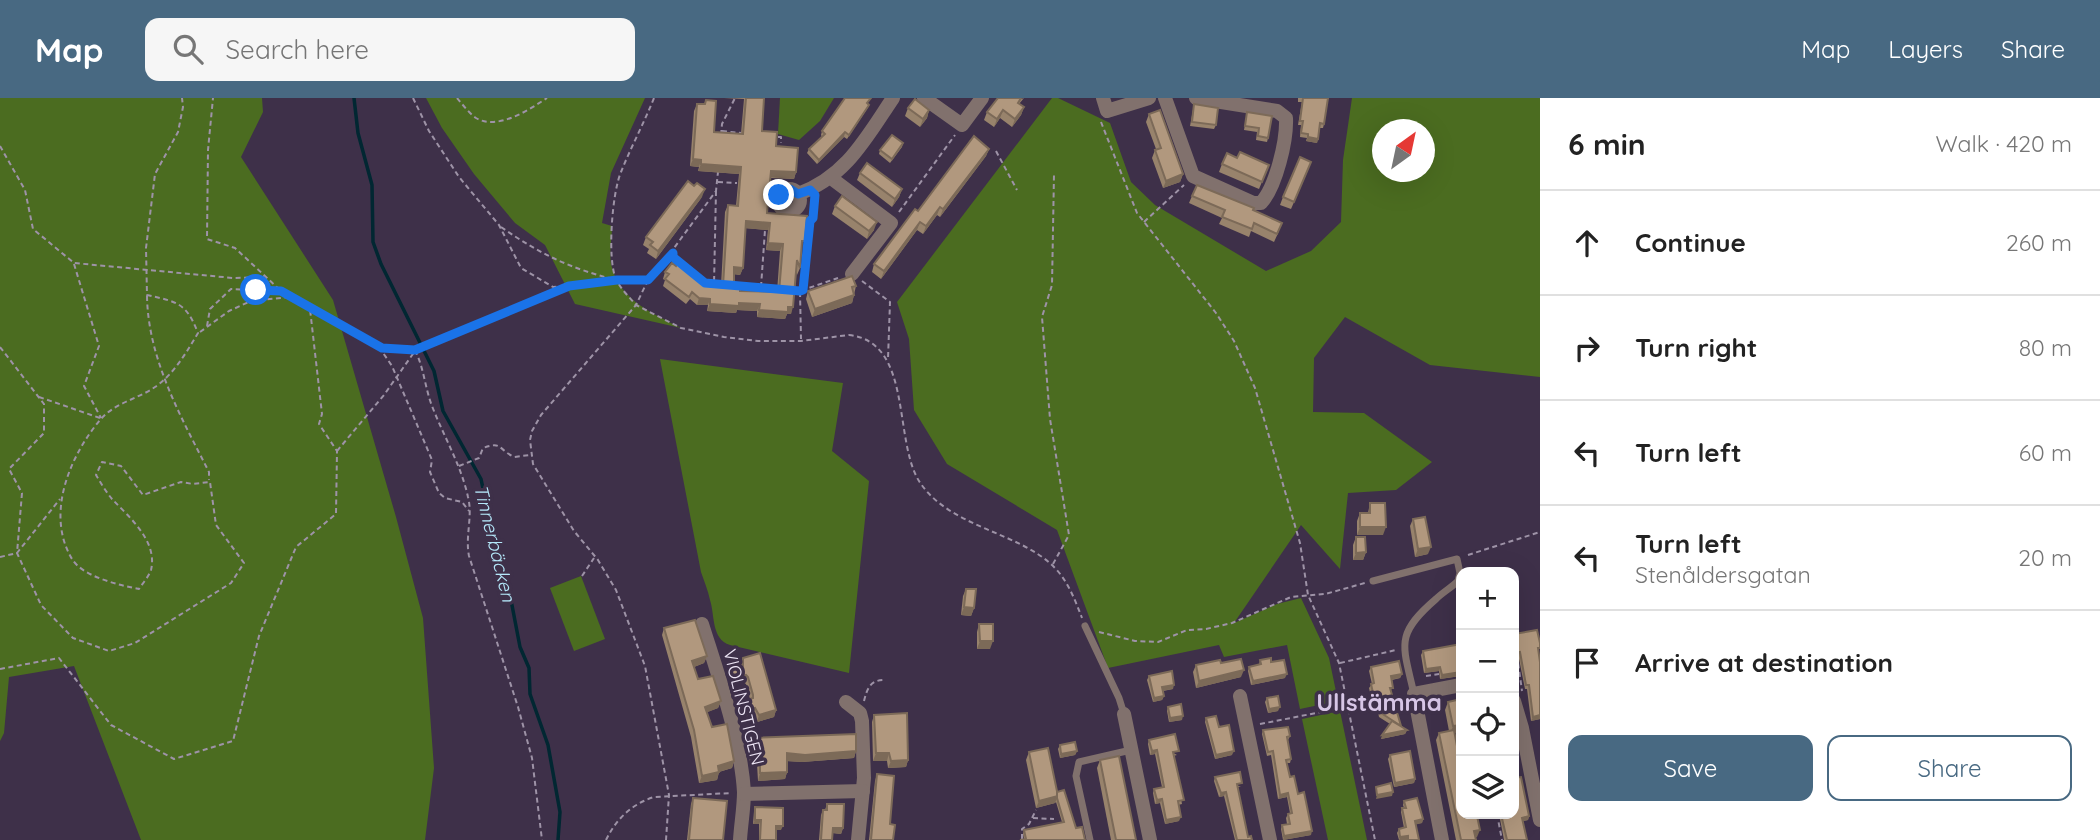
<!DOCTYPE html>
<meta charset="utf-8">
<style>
body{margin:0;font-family:Quicksand,sans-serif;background:#f6f6f6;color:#222}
.controls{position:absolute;right:21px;bottom:21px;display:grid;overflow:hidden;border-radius:14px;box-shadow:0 7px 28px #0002}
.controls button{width:63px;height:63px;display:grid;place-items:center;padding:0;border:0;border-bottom:2px solid #e0e0e0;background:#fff;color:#222;font:35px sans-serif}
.compass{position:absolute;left:1372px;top:21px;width:63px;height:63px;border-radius:50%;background:#fff;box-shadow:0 7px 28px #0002;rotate:33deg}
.stop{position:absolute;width:21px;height:21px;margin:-16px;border:5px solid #1a73e8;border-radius:50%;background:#fff}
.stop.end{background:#1a73e8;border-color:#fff;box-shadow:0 2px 7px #0008}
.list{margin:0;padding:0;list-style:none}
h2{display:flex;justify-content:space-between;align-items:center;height:91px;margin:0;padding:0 28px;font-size:30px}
h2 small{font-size:23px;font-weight:400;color:#767676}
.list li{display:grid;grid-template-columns:46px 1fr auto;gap:21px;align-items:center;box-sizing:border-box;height:105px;padding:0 28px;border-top:2px solid #e0e0e0}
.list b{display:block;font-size:26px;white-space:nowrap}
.list p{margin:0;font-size:23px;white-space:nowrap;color:#767676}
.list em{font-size:23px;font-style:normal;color:#767676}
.actions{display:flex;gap:14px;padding:21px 28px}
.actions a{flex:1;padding:16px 0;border:2px solid #486982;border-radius:14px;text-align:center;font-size:24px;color:#486982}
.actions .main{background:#486982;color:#fff}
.icon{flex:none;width:38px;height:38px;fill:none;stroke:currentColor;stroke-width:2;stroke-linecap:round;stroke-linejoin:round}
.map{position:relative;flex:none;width:1540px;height:742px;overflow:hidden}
header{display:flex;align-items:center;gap:42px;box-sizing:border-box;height:98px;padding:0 35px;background:#486982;color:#fff}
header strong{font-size:33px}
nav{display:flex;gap:38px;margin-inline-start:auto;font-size:24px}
.search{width:490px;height:63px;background:#f6f6f6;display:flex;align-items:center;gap:18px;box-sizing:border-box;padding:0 24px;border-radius:14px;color:#767676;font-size:26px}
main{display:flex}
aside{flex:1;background:#fff}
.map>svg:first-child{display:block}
.green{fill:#4b6c20;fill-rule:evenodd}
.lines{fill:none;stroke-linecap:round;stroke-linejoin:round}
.stream{stroke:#012732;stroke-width:3.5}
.path{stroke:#9e93a7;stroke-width:2;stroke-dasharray:5 3.5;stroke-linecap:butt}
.service{stroke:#81716d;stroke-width:7}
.minor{stroke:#81716d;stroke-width:14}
.wall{fill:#98836c;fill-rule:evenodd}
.shaded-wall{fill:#7c6a58}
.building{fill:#b1987e;stroke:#7c6a58;stroke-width:2;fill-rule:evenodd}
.route{stroke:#1a73e8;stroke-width:9}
.labels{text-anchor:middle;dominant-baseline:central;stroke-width:7;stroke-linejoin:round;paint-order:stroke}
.street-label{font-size:18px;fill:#eee6f6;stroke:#3e3049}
.water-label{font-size:19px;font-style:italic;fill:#b4e7f9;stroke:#3e3049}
.district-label{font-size:24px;font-weight:bold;fill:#d7c6e6;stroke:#3e3049}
</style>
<header>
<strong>Map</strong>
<div class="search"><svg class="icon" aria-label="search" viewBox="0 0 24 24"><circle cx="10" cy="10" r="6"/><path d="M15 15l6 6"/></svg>Search here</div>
<nav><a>Map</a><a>Layers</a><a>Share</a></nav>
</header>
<main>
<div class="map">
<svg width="1540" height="742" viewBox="0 0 1540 742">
<rect width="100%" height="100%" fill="#3e3049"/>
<g class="green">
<polygon points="0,0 262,0 263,14 241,59 333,202 396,419 423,520 434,670 425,742 141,742 74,568 9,579 4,635 0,643"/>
<path d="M426 0H645L611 75 602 125 612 128C612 140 609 154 611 166 619 202 652 215 681 230L575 206 545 147 515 125 474 76 442 30Z"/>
<polygon points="780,0 834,0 820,23 799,42 778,36"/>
<path d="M1052 0H1058L1110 25 1131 84 1155 107 1266 173 1311 153 1341 124 1343 62 1352 0H1540V279L1430 267 1345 219 1314 260 1313 314 1364 315 1432 364 1396 392 1348 395 1340 471 1301 427 1234 525 1277 506 1301 500 1329 560 1338 603 1300 611 1287 547 1224 559 1219 547 1108 570 1057 432 947 366 914 312 909 241 897 204ZM1382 32H1424V74H1382Z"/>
<path d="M660 261 843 285 832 353 869 383 849 575 730 547C711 541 715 517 710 502 708 492 704 483 701 474Z"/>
<polygon points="581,478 605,541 574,553 550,490"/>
<polygon points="1340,613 1367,742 1328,742 1302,621"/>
</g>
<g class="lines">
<polyline class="stream" points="354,0 358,35 372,87 373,144 381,166 434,273 443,313 481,381 501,476 511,502 520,549 529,570 530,596 548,647 560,714 558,742"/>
<g class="path">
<polyline points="413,0 429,33 459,79 499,127 521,170 553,189 617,182 648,182 673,155"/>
<path d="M457 0C463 7 469 15 476 20 498 33 530 11 547 0"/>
<path d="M654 0C644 25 631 49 621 74 612 95 607 161 616 181 620 190 629 199 636 207L681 230 724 239 758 243H801L849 237C913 244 893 341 919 383 949 430 1018 433 1054 469 1068 483 1075 502 1082 520"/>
<polyline points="1101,24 1137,115 1216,215 1234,243 1255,290 1300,445 1308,497 1339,565 1375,742"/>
<polyline points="722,33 741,35"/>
<polyline points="721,37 722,26 735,0"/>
<polyline points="778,39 781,39 781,45"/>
<polyline points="0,48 25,92 33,131 74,165 233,180 264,179"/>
<polyline points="996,53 1017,92"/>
<polyline points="718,84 737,85"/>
<polyline points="716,93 714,186 722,187"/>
<polyline points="899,114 955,37"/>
<polyline points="809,123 813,120 814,102"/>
<polyline points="1144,124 1184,87"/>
<path d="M501 129C540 156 569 170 616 182"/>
<polyline points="74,166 99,248 84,288 101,320"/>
<polyline points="648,182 636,207 541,317 532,333 530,342 533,366 574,433 598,462 616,492 645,568 669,697 666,742"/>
<polyline points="862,183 890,204 888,261"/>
<polyline points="713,186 705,185 673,159 674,150 716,93 718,74"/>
<polyline points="734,188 777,191"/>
<polyline points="761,189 765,132"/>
<polyline points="803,191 809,123"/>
<polyline points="793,193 800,193 838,180"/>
<polyline points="800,194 801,241"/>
<path d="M147 198C148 261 181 319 209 374V382"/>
<polyline points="312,212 382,250 415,252 565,190"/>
<polyline points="207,228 210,211 231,191 280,193"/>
<polyline points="200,234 229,213 251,203 290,199"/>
<path d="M0 249 44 306V335L9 371 22 395 17 455 41 507 73 540 109 553 135 545 231 485 244 465 216 427 210 384 193 386 181 384 143 397 121 368 102 364 96 377C101 385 106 394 112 401 129 419 158 443 151 472 149 478 143 485 139 491 119 487 83 479 72 461 45 416 70 358 100 322 114 305 138 301 155 289 174 276 186 255 198 235 186 204 177 204 147 197L146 150 155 76 178 34 183 9 182 0"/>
<polyline points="379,249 392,268 421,336 432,362 430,374 439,395 445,400 462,404 469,413"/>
<path d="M415 252C424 270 425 290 432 308 444 339 461 367 468 399 473 418 465 438 469 458L518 609 532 660 542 742"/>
<polyline points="39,299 100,320"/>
<polyline points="337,353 384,297 415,253"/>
<path d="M459 368 479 360 483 350C502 343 498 351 514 359L530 357"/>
<polyline points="1468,457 1540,434"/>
<polyline points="0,459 17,455 60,401"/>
<polyline points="1053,466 1069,437 1050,321 1042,219 1052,187 1054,76"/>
<polyline points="582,478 594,460"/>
<polyline points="1099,534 1135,543 1158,544 1187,532 1206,531 1232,525 1291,499 1325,496 1365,485"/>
<polyline points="1517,557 1522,593"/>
<polyline points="1340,565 1396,552"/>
<polyline points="0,571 59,560 111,627 174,661 233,643 259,538 296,449 336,416 337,353 319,326 322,316 310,211 281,193 235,150 207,141 208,52 213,0"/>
<polyline points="1426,578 1439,576"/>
<path d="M864 603C867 591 870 582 884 582"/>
<polyline points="1260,626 1347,609"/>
<polyline points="1497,716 1502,742"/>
<polyline points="1033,720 1054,721"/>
<polyline points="1022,741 1022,731 1029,726 1036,712"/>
<path d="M606 742C616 721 632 706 654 699L732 695"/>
</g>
<g class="service">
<path d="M1373 483 1457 461 1460 475 1458 483C1451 490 1443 494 1436 501 1394 537 1403 547 1414 596"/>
<polyline points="1085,528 1119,600 1124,616"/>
<polyline points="1090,742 1076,678 1079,664 1131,652"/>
</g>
<g class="minor">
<polyline points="924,0 962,27 982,0"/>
<polyline points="1103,0 1107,13 1149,0"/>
<path d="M1165 0 1193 78 1253 105H1261C1276 89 1287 42 1286 20L1277 13 1196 0"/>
<polyline points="831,80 891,125 852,176"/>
<circle cx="789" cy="102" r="11"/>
<path d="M798 96C846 79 866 40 893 0"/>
<path d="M702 526C718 577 741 642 744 694 744 709 741 726 740 742"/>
<polyline points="1240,598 1270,742"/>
<polyline points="1514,603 1522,630 1540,722"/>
<polyline points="846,604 860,615 862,623 864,680 858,742"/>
<polyline points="1124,616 1150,742"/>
<polyline points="744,696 863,693"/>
<polyline points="1442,742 1414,596 1461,587"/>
</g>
</g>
<g class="wall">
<path d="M724 0H764L762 33 776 48 796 74 794 81 770 80 767 115 802 150H801L800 170 797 177 796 173 791 216H787L785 221 757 219V213L737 212 736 215 707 213 708 207H697L690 201 686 206 663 188 665 182 663 181 665 174 706 186 721 188 725 114 728 107 736 108 739 76 698 73 699 69 690 68 694 13 697 6H704L706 2 714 34 741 36 744 1ZM745 130 768 132 766 152 780 153 777 194 740 193 734 189V176L740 177 743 170Z"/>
<polygon points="1024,0 1019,6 1024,9 1021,17 1012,29 1000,20 994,29 984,22 987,14"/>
<polygon points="1298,0 1328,0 1324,26 1323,30 1320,30 1317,45 1306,43 1307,40 1300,39 1301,27 1298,27 1302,4 1298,4"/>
<polygon points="868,6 869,7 867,11 847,41 844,39 817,66 807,55 809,51 822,39 821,37 822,33"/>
<polygon points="1194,6 1216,27 1214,31 1190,28"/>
<polygon points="908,10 929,12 927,20 920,29 905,18"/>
<polygon points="1247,14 1268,40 1267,44 1256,42 1257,34 1244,32"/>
<polygon points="1149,16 1183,76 1180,84 1163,90 1152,60 1155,52 1156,51 1146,24"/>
<polygon points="903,45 902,49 890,65 879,56 880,52"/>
<polygon points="989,51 986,58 940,119 937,117 923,136 917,132 881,181 872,174 874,166 918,113"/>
<polygon points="1237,60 1269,67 1259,91 1219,74 1222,66"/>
<polygon points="1308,72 1291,111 1280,107 1283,99"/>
<polygon points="860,75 902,91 899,99 892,109 857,82"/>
<polygon points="1192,98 1253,112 1279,133 1274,144 1251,133 1249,139 1219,126 1222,120 1189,105"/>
<polygon points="702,99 656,161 647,155 649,151 643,147 646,139"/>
<polygon points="835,108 874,132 867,141 832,116"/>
<polygon points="856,188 852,205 812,219 806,201 808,193"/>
<polygon points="1370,405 1383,437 1357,437 1357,423 1360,415 1368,415"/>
<polygon points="1413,421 1428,456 1415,459 1410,428"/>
<polygon points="1356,439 1366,454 1363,462 1353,462 1353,447"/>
<polygon points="966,491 974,510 971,518 961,517 963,498"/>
<polygon points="979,526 990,551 977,551 977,534"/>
<polygon points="664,530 707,558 704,565 694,569 698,581 721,603 718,610 707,614 712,629 734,663 732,670 719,674 717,682 699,685 691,639 662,537"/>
<polygon points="1514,536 1539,553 1538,554 1540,621 1531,623 1527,591 1525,591"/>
<polygon points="1461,546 1461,578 1440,581 1439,573 1424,575 1421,557 1423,553"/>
<polygon points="743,560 776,612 774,619 757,624 753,617 741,621 738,611 741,604 750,601 746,586 743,584 732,588 729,578 731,571 740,569"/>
<polygon points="1260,562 1271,564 1285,580 1251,587 1248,573 1249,569 1259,567"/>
<polygon points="1221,565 1241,579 1196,590 1193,574 1196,567"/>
<polygon points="1371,569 1402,576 1400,580 1392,582 1391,594 1401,628 1407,632 1405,636 1381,641 1390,626 1379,619 1375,599 1371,599 1369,590 1372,586 1369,573"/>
<polygon points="1149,578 1173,591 1163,593 1164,598 1162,602 1153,604 1147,582"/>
<polygon points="1267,600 1278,613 1268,615 1265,604"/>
<polygon points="1448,604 1461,634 1454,635 1461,716 1477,739 1476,739 1476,742 1456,742 1436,642 1439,635 1449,633 1445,612"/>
<polygon points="1168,609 1182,622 1169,624 1167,613"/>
<polygon points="874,617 908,662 906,669 888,670 887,663 873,663 872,624"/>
<polygon points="1206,620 1232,657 1215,661 1205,624"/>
<polygon points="1263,632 1290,638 1288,642 1291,661 1290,665 1287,665 1290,679 1298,696 1311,737 1283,742 1281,731 1282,727 1287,726 1286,720 1288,716 1290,715 1287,699 1278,701 1271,657 1267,658 1262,636"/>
<polygon points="751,640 856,653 854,660 802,664 787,663 787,674 785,681 758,683 757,666 750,665 748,647"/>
<polygon points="1149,642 1177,657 1173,658 1182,706 1178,707 1179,723 1165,726 1160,705 1155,706 1153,695 1154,691 1162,689 1155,656 1150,657 1148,646"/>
<polygon points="1060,647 1077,653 1075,657 1060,660 1058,651"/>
<polygon points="1029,654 1057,694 1076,730 1024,741 1023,736 1024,732 1062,724 1056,704 1055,705 1036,710 1026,662"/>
<polygon points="1390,657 1415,681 1414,685 1394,689 1388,661"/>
<polygon points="1100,662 1136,742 1111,742 1097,670"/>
<polygon points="877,676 890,726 893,742 869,742 875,683"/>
<polygon points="1215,679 1241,689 1238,689 1248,739 1252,742 1235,742 1224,698 1219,699 1214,683"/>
<polygon points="693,700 723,742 687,742 691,706"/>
<polygon points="1404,703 1423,721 1422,725 1416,726 1419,742 1399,742 1397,735 1399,731 1404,730 1401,714 1402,710 1404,710 1403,707"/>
<polygon points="827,706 843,730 841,736 833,735 832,742 819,742 821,717 823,712 825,712"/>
<polygon points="755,709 781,732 776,732 776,742 759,742 759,726 753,726 754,713"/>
<polygon points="1499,716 1514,716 1529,718 1528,722 1523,723 1527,742 1504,742"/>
</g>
<g class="shaded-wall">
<polygon points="1024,9 1021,17 1012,29 1015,21"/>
<polygon points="929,12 927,20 920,29 923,21"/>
<polygon points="1003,12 1000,20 994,29 997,21"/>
<polygon points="845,34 844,39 817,66 819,62"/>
<polygon points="1308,39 1318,41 1317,45 1306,43"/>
<polygon points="989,51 986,58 940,119 943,111"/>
<polygon points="693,61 701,62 699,69 690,68"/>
<polygon points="701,66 741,69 739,76 698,73"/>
<polygon points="771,73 796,74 794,81 768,79"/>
<polygon points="1183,76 1180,84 1163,90 1166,83"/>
<polygon points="705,91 702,99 656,161 658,153"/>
<polygon points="902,91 899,99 892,109 895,101"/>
<polygon points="940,109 937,117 923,136 926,128"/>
<polygon points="746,123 770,125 768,132 743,130"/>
<polygon points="877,124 874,132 867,141 869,133"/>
<polygon points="920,124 917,132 881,181 884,173"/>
<polygon points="768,145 783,146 780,153 766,152"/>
<polygon points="734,169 743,170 740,177 732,176"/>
<polygon points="854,197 852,205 812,219 815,211"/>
<polygon points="699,200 710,201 708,207 697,207"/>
<polygon points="739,205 760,206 757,213 737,212 736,215 707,213 710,206"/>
<polygon points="788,209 793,209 791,216 787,216 785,221 757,219 759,212"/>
<polygon points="1360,429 1386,429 1383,437 1357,437"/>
<polygon points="1431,449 1428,456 1415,459 1418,451"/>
<polygon points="1366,454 1363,462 1353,462 1356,455"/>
<polygon points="964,509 974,510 971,518 961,517"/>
<polygon points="980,543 993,543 990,551 977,551"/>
<polygon points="1520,554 1518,558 1514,558 1514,555"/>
<polygon points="707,558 704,565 689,571 692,563"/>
<polygon points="1440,569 1439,573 1424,575 1426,571"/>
<polygon points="1244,572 1241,579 1196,590 1199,583"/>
<polygon points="1461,574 1460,578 1440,581 1442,577"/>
<polygon points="1287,576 1285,580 1251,587 1253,583"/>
<polygon points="1402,576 1400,580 1389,582 1391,578"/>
<polygon points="746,577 743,584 732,588 734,581"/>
<polygon points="1174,587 1173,591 1161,593 1162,589"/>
<polygon points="1164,598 1162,602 1153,604 1154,600"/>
<polygon points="721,603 718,610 703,616 705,609"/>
<polygon points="1280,609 1278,613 1268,615 1269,611"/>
<polygon points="755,610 753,617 741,621 743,613"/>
<polygon points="776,612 774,619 757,624 759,617"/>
<polygon points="1540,617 1540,621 1531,623 1533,619"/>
<polygon points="1183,618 1182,622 1169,624 1170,620"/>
<polygon points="1461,627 1461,634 1450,636 1453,628"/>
<polygon points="1407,632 1405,636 1381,641 1382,637"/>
<polygon points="1157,652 1155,656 1150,657 1152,653"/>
<polygon points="856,653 854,660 802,664 785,663 787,655"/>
<polygon points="1077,653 1075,657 1060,660 1061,656"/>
<polygon points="1234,653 1232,657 1215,661 1216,657"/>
<polygon points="876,655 889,655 887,663 873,663"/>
<polygon points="908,662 906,669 888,670 891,663"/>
<polygon points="734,663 732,670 715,675 718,668"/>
<polygon points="719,674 717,682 699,685 702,678"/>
<polygon points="787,674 785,681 758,683 760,675"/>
<polygon points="1415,681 1414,685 1394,689 1395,685"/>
<polygon points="1226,694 1224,698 1219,699 1221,695"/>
<polygon points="1393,694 1392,698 1376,701 1377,697"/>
<polygon points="1288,695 1287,699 1278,701 1280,697"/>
<polygon points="1058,698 1055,705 1036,710 1039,703"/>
<polygon points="1162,701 1160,705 1155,706 1157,702"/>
<polygon points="1529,718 1528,722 1520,724 1522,720"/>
<polygon points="1181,719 1179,723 1165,726 1166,722"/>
<polygon points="1423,721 1422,725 1414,727 1415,723"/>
<polygon points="755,722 761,722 759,726 753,726"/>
<polygon points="776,728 783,728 781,732 775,732"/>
<polygon points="833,730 843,730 841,736 832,735"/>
<polygon points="1480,732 1477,739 1472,740 1474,733"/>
<polygon points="1312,733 1311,737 1283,742 1284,738"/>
<polygon points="1408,738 1407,742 1399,742 1400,739"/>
</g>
<g class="building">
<path d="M746 0H764L762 33 777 34 776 48 798 50 796 74 771 73 767 115 807 118 805 143H802L800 170 797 162 793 209H788V214L759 212 760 206 739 205V208L710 206V201L699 200 692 194 689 199 665 181 669 176 665 174 672 165 676 168 678 165 706 186 723 188 728 107 738 108 741 69 701 66V62L693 61 697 6H705L706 2 716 3 714 34 743 36ZM746 123 770 125 768 145 783 146 779 194 740 193V189H734V169L743 170Z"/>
<polygon points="845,0 871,0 867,5 869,7 849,37 845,34 819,62 809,51 825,36 822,33"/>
<polygon points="998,0 1021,0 1018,5 1024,9 1015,21 1003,12 997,21 987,14"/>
<polygon points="1302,0 1328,0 1324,26 1320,25 1318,41 1308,39 1308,36 1301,35 1303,23 1300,23 1303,0"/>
<polygon points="915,1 929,12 923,21 908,10"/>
<polygon points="1194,6 1218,10 1216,27 1192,24"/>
<polygon points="1160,12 1183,76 1166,83 1155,52 1161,50 1149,16"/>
<polygon points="1247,14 1272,18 1268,40 1258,38 1259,30 1245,28"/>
<polygon points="892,37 903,45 892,61 880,52"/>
<polygon points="974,38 989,51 943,111 940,109 926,128 920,124 884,173 874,166 915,111 918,113"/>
<polygon points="1240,54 1269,67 1262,84 1222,66 1227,55 1237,60"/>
<polygon points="1300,59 1311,64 1294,104 1283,99"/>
<polygon points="867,65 902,91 895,101 860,75"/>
<polygon points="688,83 694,88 697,85 705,91 658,153 650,147 653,144 646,139"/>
<polygon points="1197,87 1254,110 1253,112 1282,125 1277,136 1254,125 1252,131 1222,119 1225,112 1192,98"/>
<polygon points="842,98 877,124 869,133 835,108"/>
<polygon points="852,178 856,188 852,189 854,197 815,211 808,193"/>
<polygon points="1370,405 1385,405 1386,429 1360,429 1360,415 1370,415"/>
<polygon points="1425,419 1431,449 1418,451 1413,421"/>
<polygon points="1356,439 1365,439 1366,454 1356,455"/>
<polygon points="966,491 976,491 974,510 964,509"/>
<polygon points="695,522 707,558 692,563 698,581 713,578 721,603 705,609 712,629 727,626 734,663 718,668 719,674 702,678 694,632 664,530"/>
<polygon points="979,526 993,526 993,543 980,543"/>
<polygon points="1537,532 1540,545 1540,550 1538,550 1540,564 1540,617 1533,619 1529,587 1526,587 1520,554 1514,555 1514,536"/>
<polygon points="1461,546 1461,574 1442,577 1440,569 1426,571 1423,553"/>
<polygon points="760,555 776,612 759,617 755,610 743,613 741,604 753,600 753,597 748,579 746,577 734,581 731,571 743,568 743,560"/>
<polygon points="1271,560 1271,564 1284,562 1287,576 1253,583 1249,569 1261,566 1260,562"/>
<polygon points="1241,561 1244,572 1199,583 1196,567 1220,562 1221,565"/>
<polygon points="1399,563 1402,576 1391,578 1393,590 1390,590 1401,628 1381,615 1376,595 1373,595 1371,586 1374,585 1371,569"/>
<polygon points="1172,573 1174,587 1162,589 1164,598 1154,600 1149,578"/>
<polygon points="1278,598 1280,609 1269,611 1267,600"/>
<polygon points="1461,601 1461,627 1453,628 1448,604"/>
<polygon points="1181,606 1183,618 1170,620 1168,609"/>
<polygon points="907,615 908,662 891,663 889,655 876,655 874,617"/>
<polygon points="1216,618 1219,629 1229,627 1234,653 1216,657 1206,620"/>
<polygon points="1392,623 1407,632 1382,637"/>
<polygon points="1288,629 1290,638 1287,639 1291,661 1286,662 1290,679 1294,678 1298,696 1304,694 1312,733 1284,738 1282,727 1290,726 1288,716 1292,715 1288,695 1280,697 1273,653 1268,654 1263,632"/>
<polygon points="1454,632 1457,648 1461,648 1461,716 1471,716 1472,719 1477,718 1480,732 1474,733 1476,742 1461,742 1439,635"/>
<polygon points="856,636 856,653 805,657 787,655 787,674 760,675 760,658 753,657 751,640"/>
<polygon points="1175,636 1179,653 1173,654 1184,702 1178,703 1181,719 1166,722 1162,701 1157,702 1154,691 1164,689 1157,652 1152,653 1149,642"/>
<polygon points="1075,644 1077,653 1061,656 1060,647"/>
<polygon points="1048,650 1058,698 1039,703 1029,654"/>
<polygon points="1410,653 1415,681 1395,685 1390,657"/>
<polygon points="1119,658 1136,742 1116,742 1100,662"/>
<polygon points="1240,674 1242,685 1237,686 1248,739 1251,738 1252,742 1237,742 1226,694 1221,695 1215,679"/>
<polygon points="877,676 894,678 890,726 895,727 893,742 871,742"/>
<polygon points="1521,679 1529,718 1522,720 1527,742 1507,742 1501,716 1514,716 1514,680"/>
<polygon points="1391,685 1393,694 1377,697 1376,689"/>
<polygon points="1064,692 1076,730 1082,729 1085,742 1020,742 1026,741 1024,732 1064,724 1057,700 1057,694"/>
<polygon points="693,700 727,703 723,742 689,742"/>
<polygon points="1417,700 1423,721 1415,723 1419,742 1408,742 1408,738 1400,739 1399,731 1406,729 1402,710 1406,710 1404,703"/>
<polygon points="827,706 844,706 843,730 833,730 832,742 821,742 823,712 827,712"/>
<polygon points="755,709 783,710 783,728 776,728 776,742 760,742 761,722 755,722"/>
</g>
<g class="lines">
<polyline class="route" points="256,192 281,193 382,250 415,252 569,188 617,182 648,182 673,155 673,159 705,185 800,193 803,192 810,123 813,120 815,97 810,92 798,96 790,91 779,97"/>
</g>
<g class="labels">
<g class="street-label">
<text transform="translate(744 609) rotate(76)">VIOLINSTIGEN</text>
</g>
<g class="water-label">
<text transform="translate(495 445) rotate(76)">Tinnerbäcken</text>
</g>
<g class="district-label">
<text x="1379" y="604">Ullstämma</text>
</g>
</g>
</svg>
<div class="controls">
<button>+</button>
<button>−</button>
<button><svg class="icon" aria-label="locate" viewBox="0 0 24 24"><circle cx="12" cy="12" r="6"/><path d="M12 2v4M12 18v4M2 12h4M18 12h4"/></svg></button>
<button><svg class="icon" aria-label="layers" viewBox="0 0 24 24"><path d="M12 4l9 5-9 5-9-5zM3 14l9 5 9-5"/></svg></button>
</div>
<svg class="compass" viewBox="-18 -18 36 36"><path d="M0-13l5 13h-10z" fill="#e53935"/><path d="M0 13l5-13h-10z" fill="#767676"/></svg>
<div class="stop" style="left:256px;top:192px"></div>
<div class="stop end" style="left:779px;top:97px"></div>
</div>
<aside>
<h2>6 min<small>Walk · 420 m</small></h2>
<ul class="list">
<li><svg class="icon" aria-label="ahead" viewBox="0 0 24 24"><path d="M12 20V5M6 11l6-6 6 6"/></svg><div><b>Continue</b></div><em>260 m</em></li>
<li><svg class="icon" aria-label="right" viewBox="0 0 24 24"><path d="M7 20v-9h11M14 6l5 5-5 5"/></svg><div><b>Turn right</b></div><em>80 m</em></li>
<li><svg class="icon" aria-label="left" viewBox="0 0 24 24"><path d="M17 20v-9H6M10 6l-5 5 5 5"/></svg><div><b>Turn left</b></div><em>60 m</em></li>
<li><svg class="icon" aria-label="left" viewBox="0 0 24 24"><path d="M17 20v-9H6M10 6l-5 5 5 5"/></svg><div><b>Turn left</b><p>Stenåldersgatan</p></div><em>20 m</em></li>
<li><svg class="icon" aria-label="arrive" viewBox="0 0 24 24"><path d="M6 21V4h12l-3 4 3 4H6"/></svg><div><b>Arrive at destination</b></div></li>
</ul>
<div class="actions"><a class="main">Save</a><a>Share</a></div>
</aside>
</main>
